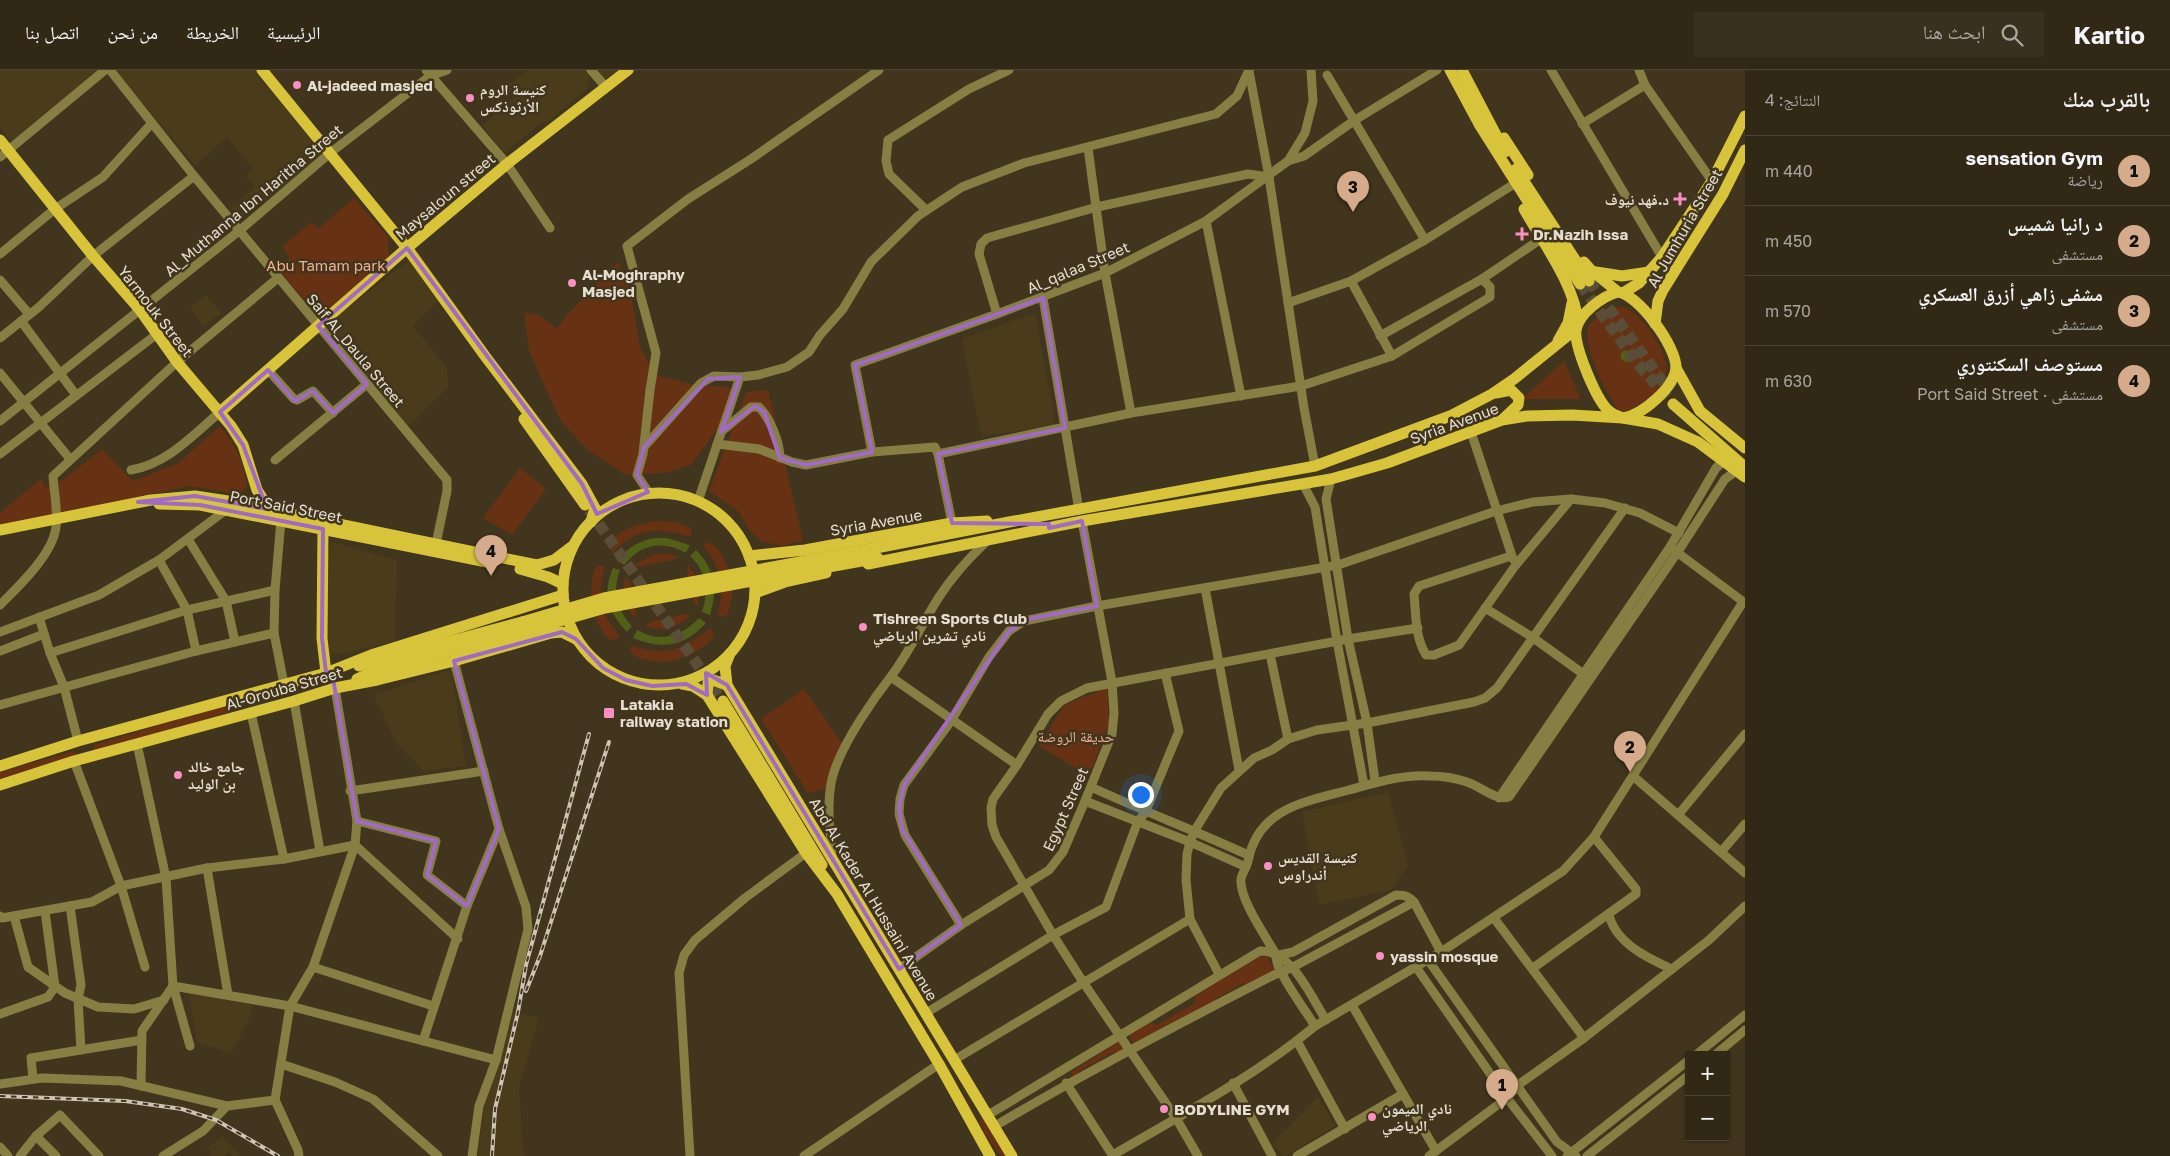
<!DOCTYPE html>
<html lang="ar">
<meta charset="utf-8">
<style>
body{margin:0;font-family:"Golos Text","Noto Naskh Arabic",sans-serif;background:#39301f;color:#f1f3f6;direction:rtl}
.controls{position:absolute;right:15px;bottom:15px;display:grid;overflow:hidden;border-radius:0px;box-shadow:0 1px 4px #0004}
.controls button{width:45px;height:45px;display:grid;place-items:center;padding:0;border:0;border-bottom:1px solid #4c4435;background:#312816;color:#f1f3f6;font:25px sans-serif}
.you{position:absolute;left:1140px;top:724px;width:18px;height:18px;margin:-12px;border:4px solid #fff;border-radius:50%;background:#1a73e8;box-shadow:0 0 0 8px #1a73e833}
.badge{display:grid;place-items:center;width:32px;height:32px;border-radius:50%;background:#d6ab8b;color:#111;font-size:16px;font-weight:700}
.pin{position:absolute;translate:-50% -41px;filter:drop-shadow(0 1px 2px #0008)}
.pin::after{content:'';position:absolute;top:26px;width:18px;height:15px;background:inherit;clip-path:polygon(0 0,100% 0,50% 100%)}
.list{margin:0;padding:0;list-style:none}
h2{display:flex;justify-content:space-between;align-items:center;height:65px;margin:0;padding:0 20px;font-size:21px}
h2 small{font-size:16px;font-weight:400;color:#a8a6a1}
.list li{display:grid;grid-template-columns:32px 1fr auto;gap:15px;align-items:center;box-sizing:border-box;height:70px;padding:0 20px;border-top:1px solid #4c4435}
.list b{display:block;font-size:19px;white-space:nowrap}
.list p{margin:0;font-size:16px;white-space:nowrap;color:#a8a6a1}
.list em{font-size:16px;font-style:normal;color:#a8a6a1}
.icon{flex:none;width:28px;height:28px;fill:none;stroke:currentColor;stroke-width:2;stroke-linecap:round;stroke-linejoin:round}
.map{position:relative;flex:none;width:1745px;height:1086px;overflow:hidden;direction:ltr}
header{display:flex;align-items:center;gap:30px;box-sizing:border-box;height:70px;padding:0 25px;background:#312816;border-bottom:1px solid #4c4435}
header strong{font-size:24px}
nav{display:flex;gap:28px;margin-inline-start:auto;font-size:18px}
.search{width:350px;height:45px;background:#39301f;display:flex;align-items:center;gap:12px;box-sizing:border-box;padding:0 18px;border-radius:0px;color:#a8a6a1;font-size:19px}
main{display:flex}
aside{flex:1;background:#312816}
.map>svg:first-child{display:block}
.built{fill:#4a3b1b}
.green{fill:#673114}
.water{fill:#525f18}
.lines{fill:none;stroke-linecap:round;stroke-linejoin:round}
.major-tunnel{stroke:#5a4e38;stroke-width:11;stroke-dasharray:11 5.5;stroke-linecap:butt}
.minor{stroke:#877e44;stroke-width:9}
.major{stroke:#d8c43b;stroke-width:11}
.rail-casing{stroke:#cec5b6;stroke-width:4}
.rail{stroke:#41351d;stroke-width:2;stroke-dasharray:5.5;stroke-linecap:butt}
.major-bridge{stroke:#d8c43b;stroke-width:11}
.marked{fill:none;stroke:#a06ac5;stroke-width:4;stroke-linejoin:round}
.poi-dot{fill:#fc8fc2;stroke:#41351d;stroke-width:2}
.labels{text-anchor:middle;dominant-baseline:central;stroke-width:5;stroke-linejoin:round;paint-order:stroke}
.poi-label{font-size:15px;font-weight:bold;fill:#e6ded0;stroke:#41351d;text-anchor:start}
.street-label{font-size:15px;fill:#e6ded0;stroke:#41351d}
.park-label{font-size:15px;fill:#f2b091;stroke:#41351d}
</style>
<header>
<strong>Kartio</strong>
<div class="search"><svg class="icon" aria-label="search" viewBox="0 0 24 24"><circle cx="10" cy="10" r="6"/><path d="M15 15l6 6"/></svg>ابحث هنا</div>
<nav><a>الرئيسية</a><a>الخريطة</a><a>من نحن</a><a>اتصل بنا</a></nav>
</header>
<main>
<aside>
<h2>بالقرب منك<small>النتائج: 4</small></h2>
<ul class="list">
<li><span class="badge">1</span><div><b>sensation Gym</b><p>رياضة</p></div><em>440 m</em></li>
<li><span class="badge">2</span><div><b>د رانيا شميس</b><p>مستشفى</p></div><em>450 m</em></li>
<li><span class="badge">3</span><div><b>مشفى زاهي أزرق العسكري</b><p>مستشفى</p></div><em>570 m</em></li>
<li><span class="badge">4</span><div><b>مستوصف السكنتوري</b><p>مستشفى · Port Said Street</p></div><em>630 m</em></li>
</ul>
</aside>
<div class="map">
<svg width="1745" height="1086" viewBox="0 0 1745 1086">
<rect width="100%" height="100%" fill="#41351d"/>
<g class="built">
<polygon points="0,0 105,0 13,75 0,57"/>
<polygon points="116,0 263,0 257,5 325,85 240,149 231,138 255,117 246,106 254,99 227,68 195,95 114,1"/>
<polygon points="530,0 587,0 590,8 586,20 544,54 542,52 505,83 482,56 514,28 505,16"/>
<polygon points="591,0 637,0 606,25"/>
<polygon points="418,183 447,223 413,256 447,298 448,318 407,357 325,256"/>
<polygon points="206,225 221,243 203,257 190,237"/>
<polygon points="1035,243 1055,349 1052,356 981,366 962,269"/>
<polygon points="332,472 397,490 395,571 337,585 330,582 322,532 328,482"/>
<polygon points="451,599 466,696 423,701 395,671 374,625"/>
<polygon points="1388,722 1408,795 1391,820 1319,835 1302,742"/>
<polygon points="194,922 252,933 250,946 231,983 197,972 189,924"/>
<polygon points="506,939 539,948 519,1017 523,1080 525,1086 477,1086 492,988"/>
<polygon points="1318,1027 1335,1056 1286,1086 1282,1086 1273,1073"/>
<polygon points="223,1066 240,1086 232,1086 229,1082 224,1086 210,1086 212,1084 208,1079 196,1086"/>
</g>
<g class="green">
<polygon points="354,128 388,167 389,187 327,241 313,240 277,198 290,187 282,177 311,152 318,159"/>
<polygon points="618,192 630,220 640,278 658,306 690,314 737,318 721,354 691,395 664,403 626,405 588,380 561,352 529,281 524,243 539,245 557,259 566,246"/>
<path d="M1618 236C1639 236 1674 288 1665 308 1660 323 1640 334 1627 341H1620C1608 329 1580 271 1589 256 1594 248 1610 239 1618 236Z"/>
<polygon points="1564,291 1581,329 1522,329"/>
<polygon points="768,320 803,471 782,476 761,471 750,461 738,441 709,421 746,322"/>
<path d="M220 356C237 378 243 390 247 417L242 422 232 423 190 416 0 456V443L42 408 45 418 64 409 102 379 133 411 177 394Z"/>
<polygon points="520,398 546,419 512,465 483,448"/>
<path d="M652 451C665 451 681 451 692 459L691 467C658 456 637 458 612 483L608 475C617 460 636 455 652 451Z"/>
<path d="M709 472C723 477 731 503 732 517 733 526 730 535 728 544L723 547 717 545C726 519 721 497 703 476Z"/>
<path d="M655 484H670L679 487C670 493 664 490 655 493 645 495 641 498 630 497Z"/>
<path d="M688 494C698 509 702 519 697 537 689 523 686 510 688 494Z"/>
<path d="M597 496H605C597 526 599 543 620 566L613 571C593 563 585 512 597 496Z"/>
<path d="M626 506C635 520 637 532 635 549 625 535 620 523 626 506Z"/>
<path d="M681 544 691 545C677 558 662 564 644 555L655 550 667 549Z"/>
<path d="M710 558 714 563 712 570C693 586 668 597 643 589 637 587 633 586 630 581L632 575C664 588 685 580 710 558Z"/>
<polygon points="1107,618 1109,653 1089,706 1039,676 1064,635"/>
<polygon points="804,619 846,679 826,718 808,723 761,649"/>
<polygon points="229,634 233,638 232,641 97,683 93,680 94,675"/>
<polygon points="74,681 78,686 0,711 0,702"/>
<polygon points="1260,886 1267,887 1274,899 1272,904 1248,916 1244,913 1215,929 1215,934 1137,974 1133,973 1130,967 1131,964 1151,952 1157,955 1195,933 1195,926"/>
<polygon points="1119,972 1122,973 1124,981 1119,985 1114,982 1079,1001 1079,1005 1074,1007 1071,1002"/>
<polygon points="983,1046 1007,1086 1002,1086 992,1075 979,1052"/>
</g>
<g class="water">
<circle cx="1626" cy="286" r="5.5"/>
<path d="M655 468H667L690 475 686 483C662 470 641 474 624 495L617 490C628 478 638 471 655 468Z"/>
<path d="M696 480C715 499 718 519 710 545L702 542C709 521 707 502 690 486Z"/>
<path d="M613 498 620 500C612 521 617 540 632 556L627 562C608 542 602 524 613 498Z"/>
<path d="M699 548 706 553C684 577 663 580 633 568L637 560C660 573 681 567 699 548Z"/>
</g>
<g class="lines">
<g class="major-tunnel">
<polyline points="1589,211 1669,320"/>
<polyline points="1580,214 1636,292 1673,334"/>
<polyline points="589,440 723,631"/>
</g>
<g class="minor">
<polyline points="110,0 194,106 447,410 447,421 436,474"/>
<polyline points="426,0 507,94 550,158"/>
<polyline points="591,0 605,16"/>
<polyline points="1551,0 1662,187"/>
<polyline points="1639,0 1645,15 1712,111"/>
<polyline points="1249,1 1269,107 1304,338 1315,396"/>
<polyline points="1327,5 1425,170"/>
<polyline points="1582,54 1645,15"/>
<polyline points="1088,78 1105,203 1131,343"/>
<polyline points="0,87 105,0"/>
<polyline points="1288,91 1304,86 1355,50 1437,0"/>
<polyline points="926,140 889,104 886,91 888,70 969,19 1009,0"/>
<polyline points="1206,151 1241,326"/>
<polyline points="0,184 55,139 103,107 152,53"/>
<polyline points="0,210 29,244"/>
<polyline points="1351,211 1392,286"/>
<polyline points="1043,228 1079,440"/>
<polyline points="1288,233 1351,211 1425,170 1511,116"/>
<polyline points="997,244 979,184 981,174 987,168 1097,137 1248,104 1269,107"/>
<polyline points="21,251 76,325"/>
<polyline points="1380,266 1482,209 1541,169"/>
<polyline points="0,268 39,237 93,186 194,106"/>
<polyline points="268,300 294,329 297,330 313,321 333,343"/>
<polyline points="0,303 70,389"/>
<polyline points="0,351 239,161 330,83 430,6 447,0"/>
<path d="M722 361 751 337H759C770 348 780 372 780 388"/>
<polyline points="1471,362 1513,489"/>
<polyline points="717,374 759,379 792,392 806,395 872,382 935,377 938,384"/>
<polyline points="644,377 701,313 714,306 740,307"/>
<polyline points="872,382 855,295 997,244 1105,203 1206,151 1288,91 1305,63 1313,31 1311,0"/>
<polyline points="0,384 157,264"/>
<polyline points="275,390 367,314"/>
<path d="M131 400C167 394 193 365 220 342"/>
<polyline points="1331,409 1326,429 1348,569 1367,653 1375,711"/>
<polyline points="1303,414 1315,437 1337,571 1364,715"/>
<polyline points="649,423 637,405 643,384 650,320 656,283 627,176 688,129 751,89 879,0"/>
<polyline points="698,431 740,307 758,305 787,297 809,282 820,265 843,239 871,192 918,146 962,117 1024,93 1216,44 1237,26 1249,0"/>
<polyline points="281,450 275,520 274,563 284,614"/>
<polyline points="952,453 938,384 1131,343 1301,316 1392,286 1490,227 1490,217 1482,209"/>
<polyline points="188,469 226,531 235,572"/>
<polyline points="1674,480 1745,533"/>
<path d="M1511 486 1419 516 1414 524C1416 544 1415 568 1426 585H1434L1459 575 1515 496 1571 429"/>
<polyline points="159,490 187,540 196,581"/>
<polyline points="1205,518 1239,700"/>
<path d="M0 535C19 516 53 484 56 457 58 440 54 422 53 406L177 292 278 208"/>
<polyline points="1485,538 1532,567 1582,603"/>
<polyline points="39,547 50,583 64,617 78,671"/>
<polyline points="0,562 99,525 159,490 226,440"/>
<polyline points="0,581 44,564"/>
<polyline points="50,583 187,540 275,520"/>
<polyline points="1270,584 1288,669"/>
<polyline points="454,591 499,759 526,837 528,859 496,990 479,1036 472,1086"/>
<polyline points="891,607 1017,695"/>
<polyline points="294,631 320,781"/>
<polyline points="0,635 196,581 274,563"/>
<polyline points="251,643 284,789"/>
<polyline points="137,674 166,808 173,916 142,961 141,1016"/>
<polyline points="74,691 121,816 145,897"/>
<polyline points="1633,706 1745,803"/>
<path d="M1091 717C1143 741 1196 761 1248 785"/>
<polyline points="350,721 484,701"/>
<polyline points="1499,728 1670,477 1716,398 1724,391"/>
<polyline points="1085,731 1190,772 1246,797"/>
<polyline points="1678,745 1745,664"/>
<polyline points="357,751 436,771 427,805 467,836"/>
<polyline points="1721,782 1745,754"/>
<path d="M832 786C830 759 825 725 835 699 845 670 873 629 892 605 910 581 923 552 939 527 952 507 969 488 986 472"/>
<polyline points="207,798 228,925"/>
<polyline points="70,836 81,915 78,929 81,980"/>
<path d="M1609 845C1616 873 1647 888 1672 899"/>
<polyline points="0,846 2,848 92,832 121,816 207,798 284,789 355,775 458,869"/>
<polyline points="14,846 28,897 65,923 98,937 134,939 164,930"/>
<polyline points="1494,848 1584,968"/>
<polyline points="961,855 905,765 899,744 900,729 904,715 951,651 989,587 1009,561 1024,551 1097,536 1338,495 1496,441 1533,432 1571,429 1605,433 1640,443 1679,463"/>
<path d="M1279 885 1293 882 1396 825C1405 825 1408 826 1414 832L1441 882"/>
<polyline points="1428,890 1557,1072 1576,1086"/>
<polyline points="313,897 433,936"/>
<polyline points="1416,897 1507,1028 1552,1086"/>
<polyline points="1533,898 1636,824 1636,819 1594,767"/>
<polyline points="899,899 961,855 1049,800 1063,782 1085,731 1112,664 1114,643 1112,612 1082,451"/>
<polyline points="1219,904 1190,849 1186,810 1187,784 1190,772 1195,760 1221,718 1254,688 1272,680 1288,669 1317,660 1367,653 1474,632 1485,628 1497,618 1625,438"/>
<polyline points="1352,935 1436,1081"/>
<polyline points="926,943 1053,865 1106,837 1138,751 1145,743 1179,661 1165,603"/>
<polyline points="0,944 48,927 55,917 45,841"/>
<path d="M1315 956C1303 937 1289 919 1279 898 1276 893 1277 886 1274 881 1264 864 1239 828 1241 809 1242 803 1247 797 1248 791 1258 738 1305 732 1349 720 1375 713 1402 704 1430 706 1443 706 1455 708 1467 712 1480 716 1496 731 1509 727L1677 483 1725 409 1736 401"/>
<polyline points="423,971 467,836 499,759"/>
<polyline points="1297,971 1345,1059"/>
<polyline points="190,976 173,916 290,936 496,990"/>
<polyline points="1696,985 1745,945"/>
<polyline points="1715,985 1745,960"/>
<polyline points="954,990 1190,849"/>
<polyline points="281,994 335,1012 373,1029 438,1086"/>
<polyline points="33,1009 31,988 142,970"/>
<polyline points="1066,1013 1113,1086"/>
<polyline points="1233,1013 1272,1086"/>
<polyline points="0,1014 42,1008 121,1011 227,1036"/>
<path d="M988 1045 1260 881C1292 880 1311 927 1326 950"/>
<path d="M995 1056C1086 1002 1180 953 1274 905L1293 897 1414 832"/>
<polyline points="36,1066 56,1086"/>
<polyline points="0,1077 8,1086"/>
<path d="M1113 1085C1181 1045 1254 1007 1315 956L1441 882 1563 801 1594 767 1743 532"/>
<polyline points="20,1086 36,1066 60,1045 99,1086"/>
<polyline points="163,1086 203,1061 227,1036 275,1030"/>
<polyline points="299,1086 298,1080 275,1030 290,936 313,897 355,775 357,751 335,618"/>
<polyline points="690,1086 679,903 684,885 695,870 745,828 806,783"/>
<polyline points="804,1086 939,994"/>
<polyline points="1198,1086 1176,1048 1083,912 1053,865 996,767 992,755 991,738 993,729 1017,695 1048,644 1061,631 1087,618 1348,569 1418,558"/>
<polyline points="1297,1086 1403,1024"/>
<polyline points="1429,1086 1507,1028 1518,1015 1584,968 1709,870 1745,836"/>
<polyline points="1567,1086 1689,990"/>
<polyline points="1587,1086 1689,1005"/>
</g>
<g class="major">
<polyline points="262,0 407,178 485,286 582,414 595,438 591,452"/>
<polyline points="1450,0 1479,54 1580,214"/>
<polyline points="1462,0 1505,82"/>
<polyline points="1504,68 1528,105"/>
<polyline points="0,70 93,186 140,240 177,292 231,356 243,375 257,420 270,440"/>
<polyline points="1516,99 1589,211"/>
<path d="M1524 139C1543 173 1575 215 1578 253"/>
<polyline points="1584,192 1591,200 1618,222"/>
<polyline points="1596,202 1622,206 1649,202"/>
<path d="M1618 222C1638 224 1677 277 1676 298 1674 318 1642 345 1623 348 1618 346 1613 345 1609 341 1596 330 1574 276 1576 260 1579 243 1603 226 1618 222Z"/>
<polyline points="1623,223 1639,213 1662,187 1712,111 1745,46"/>
<polyline points="1655,254 1658,231 1663,220 1723,124 1745,80"/>
<polyline points="1558,271 1568,253 1572,233"/>
<polyline points="1676,298 1700,341 1745,378"/>
<polyline points="1496,323 1511,320 1519,328 1518,335 1502,350"/>
<polyline points="1673,334 1745,397"/>
<polyline points="220,342 407,178 507,94 628,0"/>
<polyline points="524,349 585,435"/>
<circle cx="659" cy="519" r="96"/>
<polyline points="159,434 200,435 492,493"/>
<polyline points="323,459 322,568 326,603 332,602"/>
<polyline points="0,460 151,430 195,426 228,431 537,495 554,490 571,477"/>
<polyline points="876,478 1009,452 1315,396 1450,346 1492,324 1514,309 1576,259"/>
<polyline points="749,486 805,480 952,453 987,451"/>
<polyline points="868,494 1082,451 1331,409 1387,393 1502,350 1527,346 1572,345 1623,348 1658,354 1698,372 1745,407"/>
<polyline points="520,499 548,507 563,514"/>
<polyline points="755,523 785,512 826,503"/>
<polyline points="729,586 725,596 727,615 1012,1086"/>
<polyline points="359,596 522,552"/>
<polyline points="357,609 375,601 525,561"/>
<polyline points="682,614 693,616 707,625 806,783 837,824 939,994 990,1086"/>
<polyline points="707,625 708,613 713,610 727,615"/>
<polyline points="723,631 822,795"/>
<polyline points="0,696 78,671 326,603 371,585 563,525"/>
<polyline points="0,715 74,691 294,631 335,618 377,610 454,591 551,563 562,562 576,569"/>
</g>
<g class="rail-casing">
<g id="rail">
<polyline points="526,921 540,886 609,672"/>
<polyline points="0,1026 125,1031 182,1039 216,1050 278,1086"/>
<polyline points="492,1086 495,1039 518,942 526,895 589,664"/>
</g>
</g>
<use href="#rail" class="rail"/>
<g class="major-bridge">
<polyline points="522,552 604,528 876,478"/>
<polyline points="525,561 605,538 878,488"/>
</g>
</g>
<path class="marked" d="M407 178 582 414 597 444 648 422 637 405 644 377 708 309 740 307 721 362 755 336 764 342 780 388 806 395 872 382 855 295 1043 228 1065 358 938 384 952 453 1049 454V458L1082 451 1097 536 1029 549 1009 561 904 715 899 736 902 759 961 855 899 899 727 615 706 603 707 625 686 614 652 616 626 610 603 598 576 569 562 562 454 591 499 759 467 836 427 805 436 771 357 751 332 602 326 603 322 568 323 459 200 435 138 432 195 426 267 439 243 375 220 342 268 300 295 331 313 321 333 343 367 314 318 256Z"/>
<g class="poi-dot">
<circle cx="297" cy="15" r="5"/>
<circle cx="470" cy="28" r="5"/>
<path d="M1677.5 121.5h5v5h5v5h-5v5h-5v-5h-5v-5h5z"/>
<path d="M1519.5 156.5h5v5h5v5h-5v5h-5v-5h-5v-5h5z"/>
<circle cx="572" cy="213" r="5"/>
<circle cx="863" cy="557" r="5"/>
<rect x="603" y="637" width="12" height="12" rx="2.5"/>
<circle cx="178" cy="705" r="5"/>
<circle cx="1268" cy="796" r="5"/>
<circle cx="1380" cy="886" r="5"/>
<circle cx="1164" cy="1039" r="5"/>
<circle cx="1372" cy="1047" r="5"/>
</g>
<g class="labels">
<g class="poi-label">
<text x="307" y="15">Al-jadeed masjed</text>
<text x="480" y="19">كنيسة الروم<tspan x="480" dy="17">الأرثوذكس</tspan></text>
<text x="1669" y="129" text-anchor="end">د.فهد نيوف</text>
<text x="1533" y="164">Dr.Nazih Issa</text>
<text x="582" y="204">Al-Moghraphy<tspan x="582" dy="17">Masjed</tspan></text>
<text x="873" y="548">Tishreen Sports Club<tspan x="873" dy="17">نادي تشرين الرياضي</tspan></text>
<text x="620" y="634">Latakia<tspan x="620" dy="17">railway station</tspan></text>
<text x="188" y="696">جامع خالد<tspan x="188" dy="17">بن الوليد</tspan></text>
<text x="1278" y="787">كنيسة القديس<tspan x="1278" dy="17">أندراوس</tspan></text>
<text x="1390" y="886">yassin mosque</text>
<text x="1382" y="1038">نادي الميمون<tspan x="1382" dy="17">الرياضي</tspan></text>
<text x="1174" y="1039">BODYLINE GYM</text>
</g>
<g class="street-label">
<text transform="translate(445 126) rotate(-40)">Maysaloun street</text>
<text transform="translate(253 130) rotate(-40)">Al_Muthanna Ibn Haritha Street</text>
<text transform="translate(1684 158) rotate(-60)">Al Jumhuria Street</text>
<text transform="translate(1078 197) rotate(-23)">Al_qalaa Street</text>
<text transform="translate(156 241) rotate(52)">Yarmouk Street</text>
<text transform="translate(356 280) rotate(50)">Saif Al_Daula Street</text>
<text transform="translate(1454 353) rotate(-20)">Syria Avenue</text>
<text transform="translate(286 436) rotate(11)">Port Said Street</text>
<text transform="translate(876 452) rotate(-10)">Syria Avenue</text>
<text transform="translate(284 618) rotate(-16)">Al-Orouba Street</text>
<text transform="translate(1065 739) rotate(-66)">Egypt Street</text>
<text transform="translate(874 829) rotate(59)">Abd Al Kader Al Hussaini Avenue</text>
</g>
<g class="park-label">
<text x="326" y="195">Abu Tamam park</text>
<text x="1076" y="666">حديقة الروضة</text>
</g>
</g>
</svg>
<div class="controls">
<button>+</button>
<button>−</button>
</div>
<div class="you"></div>
<div class="pin badge" style="left:1502px;top:1040px">1</div>
<div class="pin badge" style="left:1630px;top:702px">2</div>
<div class="pin badge" style="left:1353px;top:142px">3</div>
<div class="pin badge" style="left:491px;top:506px">4</div>
</div>
</main>
